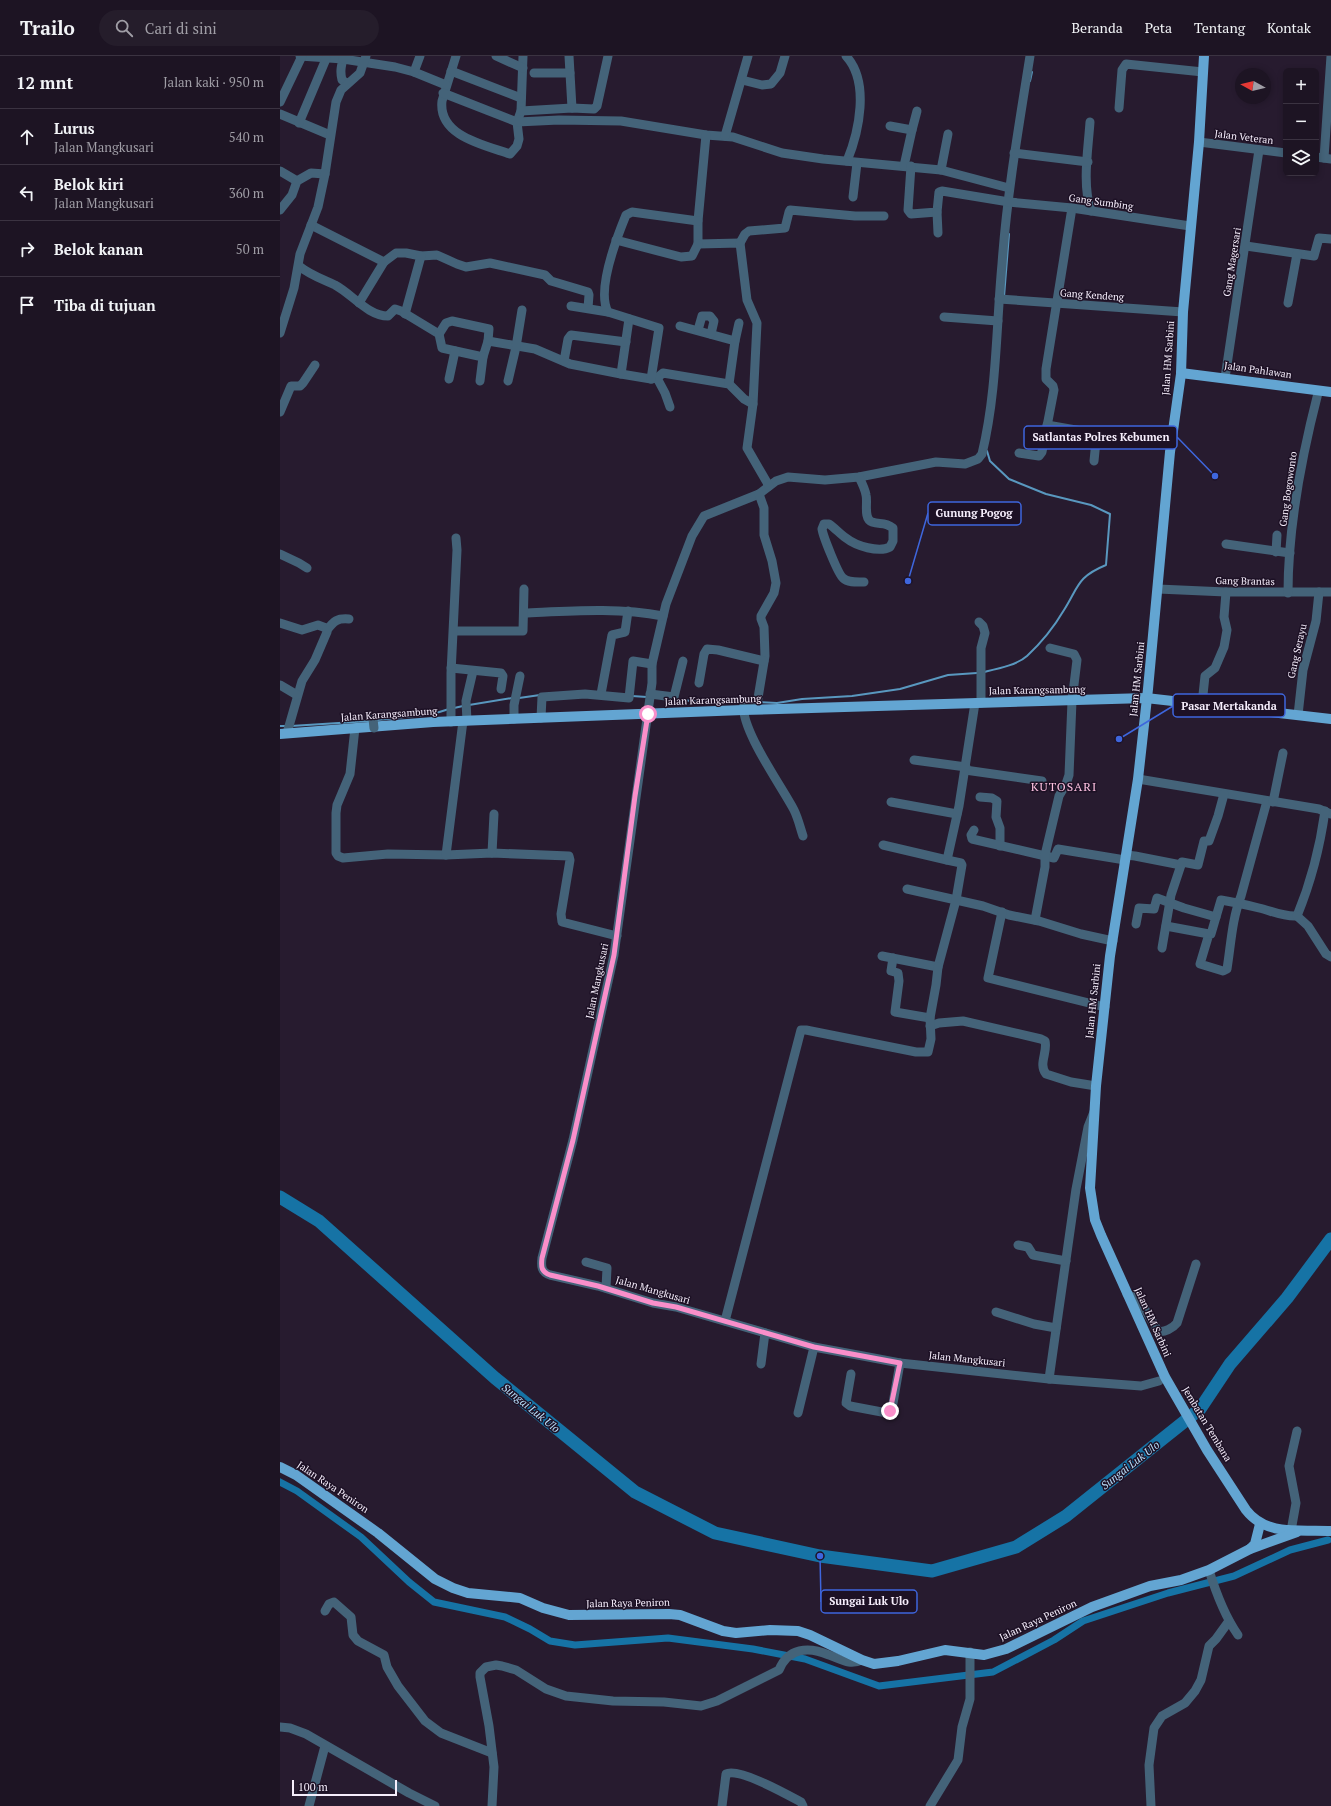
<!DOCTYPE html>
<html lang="id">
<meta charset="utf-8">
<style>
body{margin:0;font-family:"PT Serif",serif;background:#251d2b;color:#f1f3f6}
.controls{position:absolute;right:12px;top:12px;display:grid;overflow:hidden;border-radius:6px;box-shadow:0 2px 6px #0003}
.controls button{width:36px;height:36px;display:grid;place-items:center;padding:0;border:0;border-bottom:1px solid #3b3341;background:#1d1423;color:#f1f3f6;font:20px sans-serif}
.compass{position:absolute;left:955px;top:12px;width:36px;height:36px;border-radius:50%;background:#1d1423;box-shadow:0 2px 6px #0003;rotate:278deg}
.scale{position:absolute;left:12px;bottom:10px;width:105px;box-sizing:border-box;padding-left:4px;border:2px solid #f6eefc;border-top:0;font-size:11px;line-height:14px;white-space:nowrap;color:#f6eefc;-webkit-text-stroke:3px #1d1125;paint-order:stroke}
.stop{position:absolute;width:12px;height:12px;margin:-9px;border:3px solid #f98fca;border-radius:50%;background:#fff}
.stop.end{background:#f98fca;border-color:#fff;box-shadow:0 1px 4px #0008}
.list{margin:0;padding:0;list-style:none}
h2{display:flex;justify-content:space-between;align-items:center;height:52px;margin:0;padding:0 16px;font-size:17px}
h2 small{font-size:13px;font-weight:400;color:#a09ea6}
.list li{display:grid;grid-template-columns:26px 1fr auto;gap:12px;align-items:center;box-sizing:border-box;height:56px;padding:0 16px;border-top:1px solid #3b3341}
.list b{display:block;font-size:15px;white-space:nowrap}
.list p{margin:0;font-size:13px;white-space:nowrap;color:#a09ea6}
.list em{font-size:13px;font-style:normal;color:#a09ea6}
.icon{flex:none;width:22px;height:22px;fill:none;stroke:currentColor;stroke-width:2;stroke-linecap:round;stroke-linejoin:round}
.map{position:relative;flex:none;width:1051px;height:1750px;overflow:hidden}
header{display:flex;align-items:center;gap:24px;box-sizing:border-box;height:56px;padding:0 20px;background:#1d1423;border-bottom:1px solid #3b3341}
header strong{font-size:19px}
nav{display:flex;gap:22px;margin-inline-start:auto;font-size:14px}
.search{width:280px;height:36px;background:#251d2b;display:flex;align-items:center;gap:10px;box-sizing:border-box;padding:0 14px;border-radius:22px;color:#a09ea6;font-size:15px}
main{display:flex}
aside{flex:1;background:#1d1423}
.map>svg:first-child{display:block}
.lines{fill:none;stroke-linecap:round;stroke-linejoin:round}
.stream{stroke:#5998bf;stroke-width:2}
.canal{stroke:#1673a5;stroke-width:7}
.river{stroke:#1673a5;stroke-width:13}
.minor{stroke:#446379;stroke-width:9}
.major{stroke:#63a5d2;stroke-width:10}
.minor-bridge{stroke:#446379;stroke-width:9}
.route{stroke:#f98fca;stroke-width:5}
.labels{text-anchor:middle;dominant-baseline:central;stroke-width:3;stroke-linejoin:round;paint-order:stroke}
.street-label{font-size:10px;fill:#f6eefc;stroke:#1d1125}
.water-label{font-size:11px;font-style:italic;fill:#b9e1fc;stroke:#1d1125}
.quarter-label{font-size:12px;letter-spacing:1px;fill:#fcc0df;stroke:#1d1125}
.leader{fill:none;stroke:#3e66dd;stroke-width:1.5}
.callout-dot{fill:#3e66dd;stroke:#1d1125;stroke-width:1.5}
.callout{fill:#1d1125;stroke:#3e66dd;stroke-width:1.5}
.callout-label{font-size:11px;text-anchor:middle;font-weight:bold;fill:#f6eefc}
</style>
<header>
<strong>Trailo</strong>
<div class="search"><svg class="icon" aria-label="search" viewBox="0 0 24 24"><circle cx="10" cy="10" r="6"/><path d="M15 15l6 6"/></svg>Cari di sini</div>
<nav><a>Beranda</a><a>Peta</a><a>Tentang</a><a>Kontak</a></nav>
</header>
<main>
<aside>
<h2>12 mnt<small>Jalan kaki · 950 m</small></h2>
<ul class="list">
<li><svg class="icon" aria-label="ahead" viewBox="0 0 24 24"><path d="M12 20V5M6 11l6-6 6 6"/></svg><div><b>Lurus</b><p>Jalan Mangkusari</p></div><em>540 m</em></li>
<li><svg class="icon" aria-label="left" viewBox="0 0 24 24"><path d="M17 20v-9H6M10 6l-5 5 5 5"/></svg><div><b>Belok kiri</b><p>Jalan Mangkusari</p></div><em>360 m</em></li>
<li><svg class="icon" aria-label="right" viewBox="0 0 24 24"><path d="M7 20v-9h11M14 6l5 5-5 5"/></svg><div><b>Belok kanan</b></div><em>50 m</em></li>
<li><svg class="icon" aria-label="arrive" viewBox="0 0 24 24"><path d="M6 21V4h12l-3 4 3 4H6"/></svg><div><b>Tiba di tujuan</b></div></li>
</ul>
</aside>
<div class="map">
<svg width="1051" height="1750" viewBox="0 0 1051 1750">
<rect width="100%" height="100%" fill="#271b2f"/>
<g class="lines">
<g class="stream">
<polyline points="750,25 752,16"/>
<polyline points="724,241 729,178"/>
<path d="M704 616C717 613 737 609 747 600 761 587 774 571 784 554 799 530 797 521 826 509L830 458 811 449 766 438 729 423 710 405 707 395"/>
<polyline points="352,640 367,641"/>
<polyline points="239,642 260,639"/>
<polyline points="395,644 455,647 461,646"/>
<polyline points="479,646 497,647 522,643 572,640 620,633 668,619 697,617"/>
<polyline points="189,649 232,642"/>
<polyline points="174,652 183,650"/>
<polyline points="97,664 153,658 169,653"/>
<polyline points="0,670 7,670"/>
<polyline points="11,670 90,665"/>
</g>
<polyline class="canal" points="0,1426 17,1435 81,1481 129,1526 154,1546 225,1561 250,1573 270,1585 295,1589 388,1582 473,1593 525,1603 599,1630 713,1616 774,1584 803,1565 888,1537 954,1520 1010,1494 1048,1484"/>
<polyline class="river" points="0,1141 39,1165 215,1322 355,1436 435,1477 540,1500 652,1515 736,1491 786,1460 920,1353 950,1308 1007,1242 1051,1183"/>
<g class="minor">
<path d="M20 0 63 3C61 11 60 16 62 24L67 27"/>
<path d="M176 0 162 45C158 80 204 89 230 98L237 90 239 83 237 66 241 55 243 0"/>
<polyline points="216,0 243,12"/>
<polyline points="289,0 292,52"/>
<path d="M566 0C590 26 579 76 567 105"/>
<path d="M750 0C739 69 727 138 722 208 716 272 717 336 702 398L698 403 685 408 656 406 579 421 545 424 508 421 496 425 479 438 424 460 412 480 386 548 372 608V627L334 899 293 1084 262 1202C261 1210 261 1216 270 1219L318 1230 373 1247 396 1251 534 1291 583 1300 620 1307 769 1323 796 1133 808 1071 814 1056"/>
<polyline points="63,3 115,11 134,16 166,29"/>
<polyline points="171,15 241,42"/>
<polyline points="134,16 140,0"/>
<polyline points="254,17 290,17"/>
<polyline points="462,24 482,29 491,28 500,17 505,0"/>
<polyline points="163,37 237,66 279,64 341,65 426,79 453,81 502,97 543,103 661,114 729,132"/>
<polyline points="0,46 22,0"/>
<polyline points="839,52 842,14 846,8 923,16"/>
<polyline points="241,55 292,52 314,53 317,50 328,0"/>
<polyline points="0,58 50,79"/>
<path d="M810 66C808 95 802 128 811 155"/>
<polyline points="19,67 46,3"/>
<polyline points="610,70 632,74 624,110"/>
<polyline points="632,74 637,55"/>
<polyline points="426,79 418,165 418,188 460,187 467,244 477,267 473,348 467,392 489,430"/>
<polyline points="445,80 468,0"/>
<polyline points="919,86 1006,97"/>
<polyline points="734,97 808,106"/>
<polyline points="1036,101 1051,103"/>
<polyline points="1044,102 1051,0"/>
<polyline points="631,110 628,154 631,158 657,156 659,136 662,135 729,146 792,152 910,170"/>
<polyline points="661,114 668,78"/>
<polyline points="0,115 17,125"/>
<polyline points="573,141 577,107"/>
<polyline points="0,154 12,139 17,125 31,117 45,118 56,46 61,34 80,17 86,0"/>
<polyline points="657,156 658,177"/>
<polyline points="31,169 104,206"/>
<polyline points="336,184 401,201 412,200 418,188"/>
<polyline points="460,187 465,178 469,175 505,172 509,156 510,154 575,160 604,160"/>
<polyline points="966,190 1034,200 1039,182 1051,183"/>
<path d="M19 210C30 219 42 223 55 229 72 238 88 260 108 260L115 253 121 255 159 278 162 292 203 301 208 285 255 293 290 308 341 318"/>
<polyline points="719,243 903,256"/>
<polyline points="79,247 104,206 116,197 126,197 141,200 157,199 177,208 186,211 210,207 265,219 271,225 308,236 309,239 308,252"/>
<polyline points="1008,247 1017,198"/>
<polyline points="291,250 328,256"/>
<polyline points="125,258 141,200"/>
<polyline points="664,261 718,265"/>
<polyline points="349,263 341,318 371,323 377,322 383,317 449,328 464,343 473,348"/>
<polyline points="400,270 455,285"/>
<polyline points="418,274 422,260 430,260 434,265 431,278"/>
<polyline points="0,277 14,232 20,198 38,151 45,118"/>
<polyline points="159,278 166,267 172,265 209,273 208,285"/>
<polyline points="284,305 288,283 291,279 346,286"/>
<polyline points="377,322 385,337 390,351"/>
<polyline points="945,322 979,94"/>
<polyline points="169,323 175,295"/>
<path d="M371 323 379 272 328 256C316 234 337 181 346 159L352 156 418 165"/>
<polyline points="200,325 203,301"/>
<polyline points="228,325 236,291 242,254"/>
<polyline points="449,328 455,285 459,267"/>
<polyline points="0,356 11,330 20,330 23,327 35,309"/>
<polyline points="767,369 813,377 817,375 892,382"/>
<polyline points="739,397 759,400 762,396 774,334 773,330 766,323 766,313 792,152"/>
<polyline points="814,405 817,375"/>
<path d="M579 421C582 427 585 433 586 439 588 446 583 463 592 466 600 469 604 465 613 472V485L610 491C599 497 576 490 566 482 560 478 555 472 549 468H544L542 473C543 480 558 518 563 522 568 527 578 526 584 526"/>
<path d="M479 438 484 452V479L492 505 496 527 494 537 481 560V563L484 571 485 600 477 648 475 650 464 648C459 671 502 731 514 754 518 762 520 771 523 780"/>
<polyline points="946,488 1010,497"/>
<polyline points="996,496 997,479"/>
<polyline points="0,498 19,507 27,512"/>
<polyline points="878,533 946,536 1051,536"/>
<path d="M1008 537C1008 473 1022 399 1038 337L1040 335"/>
<path d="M244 557C290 555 337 551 383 560"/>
<polyline points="699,566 703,570 705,577 701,592 701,647"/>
<polyline points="0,567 22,574 38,569 46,572 47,576 35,604 22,625 7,677"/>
<path d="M47 574C54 565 57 562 69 563"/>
<polyline points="174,575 243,575 244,533"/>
<polyline points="171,612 221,617 223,620 221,633"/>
<polyline points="419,627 424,598 427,593 438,594 484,605"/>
<polyline points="0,629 17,639"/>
<polyline points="321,638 332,579 345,576 348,555"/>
<polyline points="370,638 394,641 403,605"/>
<polyline points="922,648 925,620 935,612 944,591 947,574 944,561 946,536"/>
<polyline points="1018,659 1023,614 1036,565 1039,536"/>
<polyline points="261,662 262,641 305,638 349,642 353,605 372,608"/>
<polyline points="234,663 234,649 240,620"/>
<polyline points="187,665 186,645 193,615"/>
<polyline points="171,666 171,617 177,494 176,482"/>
<polyline points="75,672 70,718 57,749 56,757 56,797 58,800 63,802 108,798 166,799 212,797 289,800 290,804 281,858 282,866 337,880"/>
<polyline points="634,704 686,711"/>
<polyline points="685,714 762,725"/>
<polyline points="858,723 1039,753 1051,758"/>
<polyline points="700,741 712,742 717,745 716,761 720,772 720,790"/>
<path d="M987 745 961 840C952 863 951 888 947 913L943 915 920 908 929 878H931L941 844C954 846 967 849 979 852 992 855 1003 861 1017 860 1031 826 1040 791 1045 755"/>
<polyline points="611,746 677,758"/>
<polyline points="993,746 1003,697"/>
<polyline points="694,774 691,779 692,783 774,802 778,793 845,804"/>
<polyline points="603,789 667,804"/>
<polyline points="212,797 214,758"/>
<polyline points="166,799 183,665"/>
<polyline points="846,799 855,800 901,809"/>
<polyline points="627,833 703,850 729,859 759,865 801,878 833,885"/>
<polyline points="722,856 708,922 825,951"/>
<polyline points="1017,860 1028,870 1046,898 1051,901"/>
<polyline points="755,864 765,811 765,799 779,740 786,728 789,719 792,645 797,604 794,598 770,592"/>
<polyline points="856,868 859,852 874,853 877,842 904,852 936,861"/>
<polyline points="886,870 929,878"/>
<polyline points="882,892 891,839 902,806 918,809 924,785 929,785 938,760 944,738"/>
<polyline points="602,900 658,911 676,844 682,809 681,807 667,804 679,750 695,647"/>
<polyline points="613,902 611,915 618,917 619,925 615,956 650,962"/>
<path d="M650 970 659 967 683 965 761 983 765 985C768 996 758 1008 766 1018L791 1026 816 1030"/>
<polyline points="738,1189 748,1191 753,1199 786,1205"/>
<polyline points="306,1206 327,1212 326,1232"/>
<path d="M847 1238 858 1242 878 1275C884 1277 893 1272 897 1267L916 1208"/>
<polyline points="716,1256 754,1268 776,1272"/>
<polyline points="445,1265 521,974 526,974 636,996 648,996 651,983 650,962 656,929 658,911"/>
<polyline points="481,1308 485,1277"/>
<polyline points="571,1318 566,1347 570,1350 607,1357 612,1353 620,1307"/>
<polyline points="769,1323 861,1330 879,1325"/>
<polyline points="518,1357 534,1291"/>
<polyline points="1011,1475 1016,1447 1009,1410 1017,1375"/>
<path d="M929 1514C936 1537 944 1559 958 1579"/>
<polyline points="45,1555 49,1548 54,1546 71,1561 73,1579 78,1585 104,1599 107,1611 118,1630 145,1665 161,1677 212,1697"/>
<polyline points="0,1671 10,1672 26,1678 129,1737 155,1750"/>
<polyline points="29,1750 45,1690"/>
<path d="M212 1750 214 1711 209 1670 200 1621V1617L206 1611 216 1609 222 1610 236 1614 266 1633 286 1640 333 1645 384 1646 421 1650 437 1645 499 1614C508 1592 528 1590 549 1599 561 1603 569 1610 582 1604"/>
<path d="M442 1750 446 1718C458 1711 508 1739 521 1746L523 1750"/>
<polyline points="650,1750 678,1704 682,1671 690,1643 690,1596"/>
<polyline points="871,1750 869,1709 874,1672 882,1660 905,1647 915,1635 921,1624 929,1590 936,1583 949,1565"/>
</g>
<g class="major">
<path d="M924 0 919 86 903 256 901 318 890 396 868 633 858 723 830 900 816 1030 810 1132 815 1164 821 1179 885 1321 927 1394 966 1454C987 1481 1021 1473 1051 1475"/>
<polyline points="901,317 1051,336"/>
<polyline points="0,678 153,666 463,654 866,642 1051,663"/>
<polyline points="0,1411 16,1419 98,1477 155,1523 173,1532 188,1537 240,1542 263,1552 289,1559 389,1558 400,1559 443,1575 456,1577 490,1574 518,1575 530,1579 582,1604 594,1608 618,1605 665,1594 704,1599 726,1593 812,1551 870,1530 901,1524 929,1514 970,1493 1017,1476"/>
<polyline points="970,1493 975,1488 980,1468"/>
</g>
<polyline class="minor-bridge" points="93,663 94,672"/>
</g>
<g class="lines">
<path class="route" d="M368 658 355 740 334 899 293 1084 262 1202C261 1210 261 1216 270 1219L318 1230 373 1247 396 1251 534 1291 620 1307 610 1355"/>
</g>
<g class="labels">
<g class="street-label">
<text transform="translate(964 81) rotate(7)">Jalan Veteran</text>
<text transform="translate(821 146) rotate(8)">Gang Sumbing</text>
<text transform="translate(952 206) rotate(-81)">Gang Magersari</text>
<text transform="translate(812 239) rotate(4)">Gang Kendeng</text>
<text transform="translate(888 302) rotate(-86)">Jalan HM Sarbini</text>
<text transform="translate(978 314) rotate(8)">Jalan Pahlawan</text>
<text transform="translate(1008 433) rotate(-82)">Gang Bogowonto</text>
<text transform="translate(965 525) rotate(1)">Gang Brantas</text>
<text transform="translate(1017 595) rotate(-77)">Gang Serayu</text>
<text transform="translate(857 623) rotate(-84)">Jalan HM Sarbini</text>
<text transform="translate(757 634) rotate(-1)">Jalan Karangsambung</text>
<text transform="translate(433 644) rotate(-2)">Jalan Karangsambung</text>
<text transform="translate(109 658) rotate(-4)">Jalan Karangsambung</text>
<text transform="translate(317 925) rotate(-78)">Jalan Mangkusari</text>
<text transform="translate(813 945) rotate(-84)">Jalan HM Sarbini</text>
<text transform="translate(373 1234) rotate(16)">Jalan Mangkusari</text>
<text transform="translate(873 1266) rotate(66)">Jalan HM Sarbini</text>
<text transform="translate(687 1303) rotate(6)">Jalan Mangkusari</text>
<text transform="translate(927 1368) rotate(59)">Jembatan Tembana</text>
<text transform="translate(53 1431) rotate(34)">Jalan Raya Peniron</text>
<text transform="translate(348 1547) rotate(-1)">Jalan Raya Peniron</text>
<text transform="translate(758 1564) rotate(-25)">Jalan Raya Peniron</text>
</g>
<g class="water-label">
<text transform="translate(251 1352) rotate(39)">Sungai Luk Ulo</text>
<text transform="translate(850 1409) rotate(-38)">Sungai Luk Ulo</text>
</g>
<g class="quarter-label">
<text x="784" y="730">KUTOSARI</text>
</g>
</g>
<path class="leader" d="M935 420L897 381M628 525L648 457M839 683L893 650M540 1500L541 1546"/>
<g class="callout-dot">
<circle cx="935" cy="420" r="4"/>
<circle cx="628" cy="525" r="4"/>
<circle cx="839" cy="683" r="4"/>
<circle cx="540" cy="1500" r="4"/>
</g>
<g class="callout">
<rect x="744" y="370" width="153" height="23" rx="4"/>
<rect x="648" y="446" width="93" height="23" rx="4"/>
<rect x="893" y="638" width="112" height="23" rx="4"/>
<rect x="541" y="1534" width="96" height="23" rx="4"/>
</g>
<g class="callout-label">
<text x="821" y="385">Satlantas Polres Kebumen</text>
<text x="694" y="461">Gunung Pogog</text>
<text x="949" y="654">Pasar Mertakanda</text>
<text x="589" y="1549">Sungai Luk Ulo</text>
</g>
</svg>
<div class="controls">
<button>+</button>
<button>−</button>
<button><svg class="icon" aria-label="layers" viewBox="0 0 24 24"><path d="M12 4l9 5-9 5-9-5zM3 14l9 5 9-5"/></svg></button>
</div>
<svg class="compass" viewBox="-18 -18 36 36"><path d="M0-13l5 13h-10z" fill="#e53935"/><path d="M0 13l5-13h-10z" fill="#a09ea6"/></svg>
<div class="scale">100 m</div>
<div class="stop" style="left:368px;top:658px"></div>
<div class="stop end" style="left:610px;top:1355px"></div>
</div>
</main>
